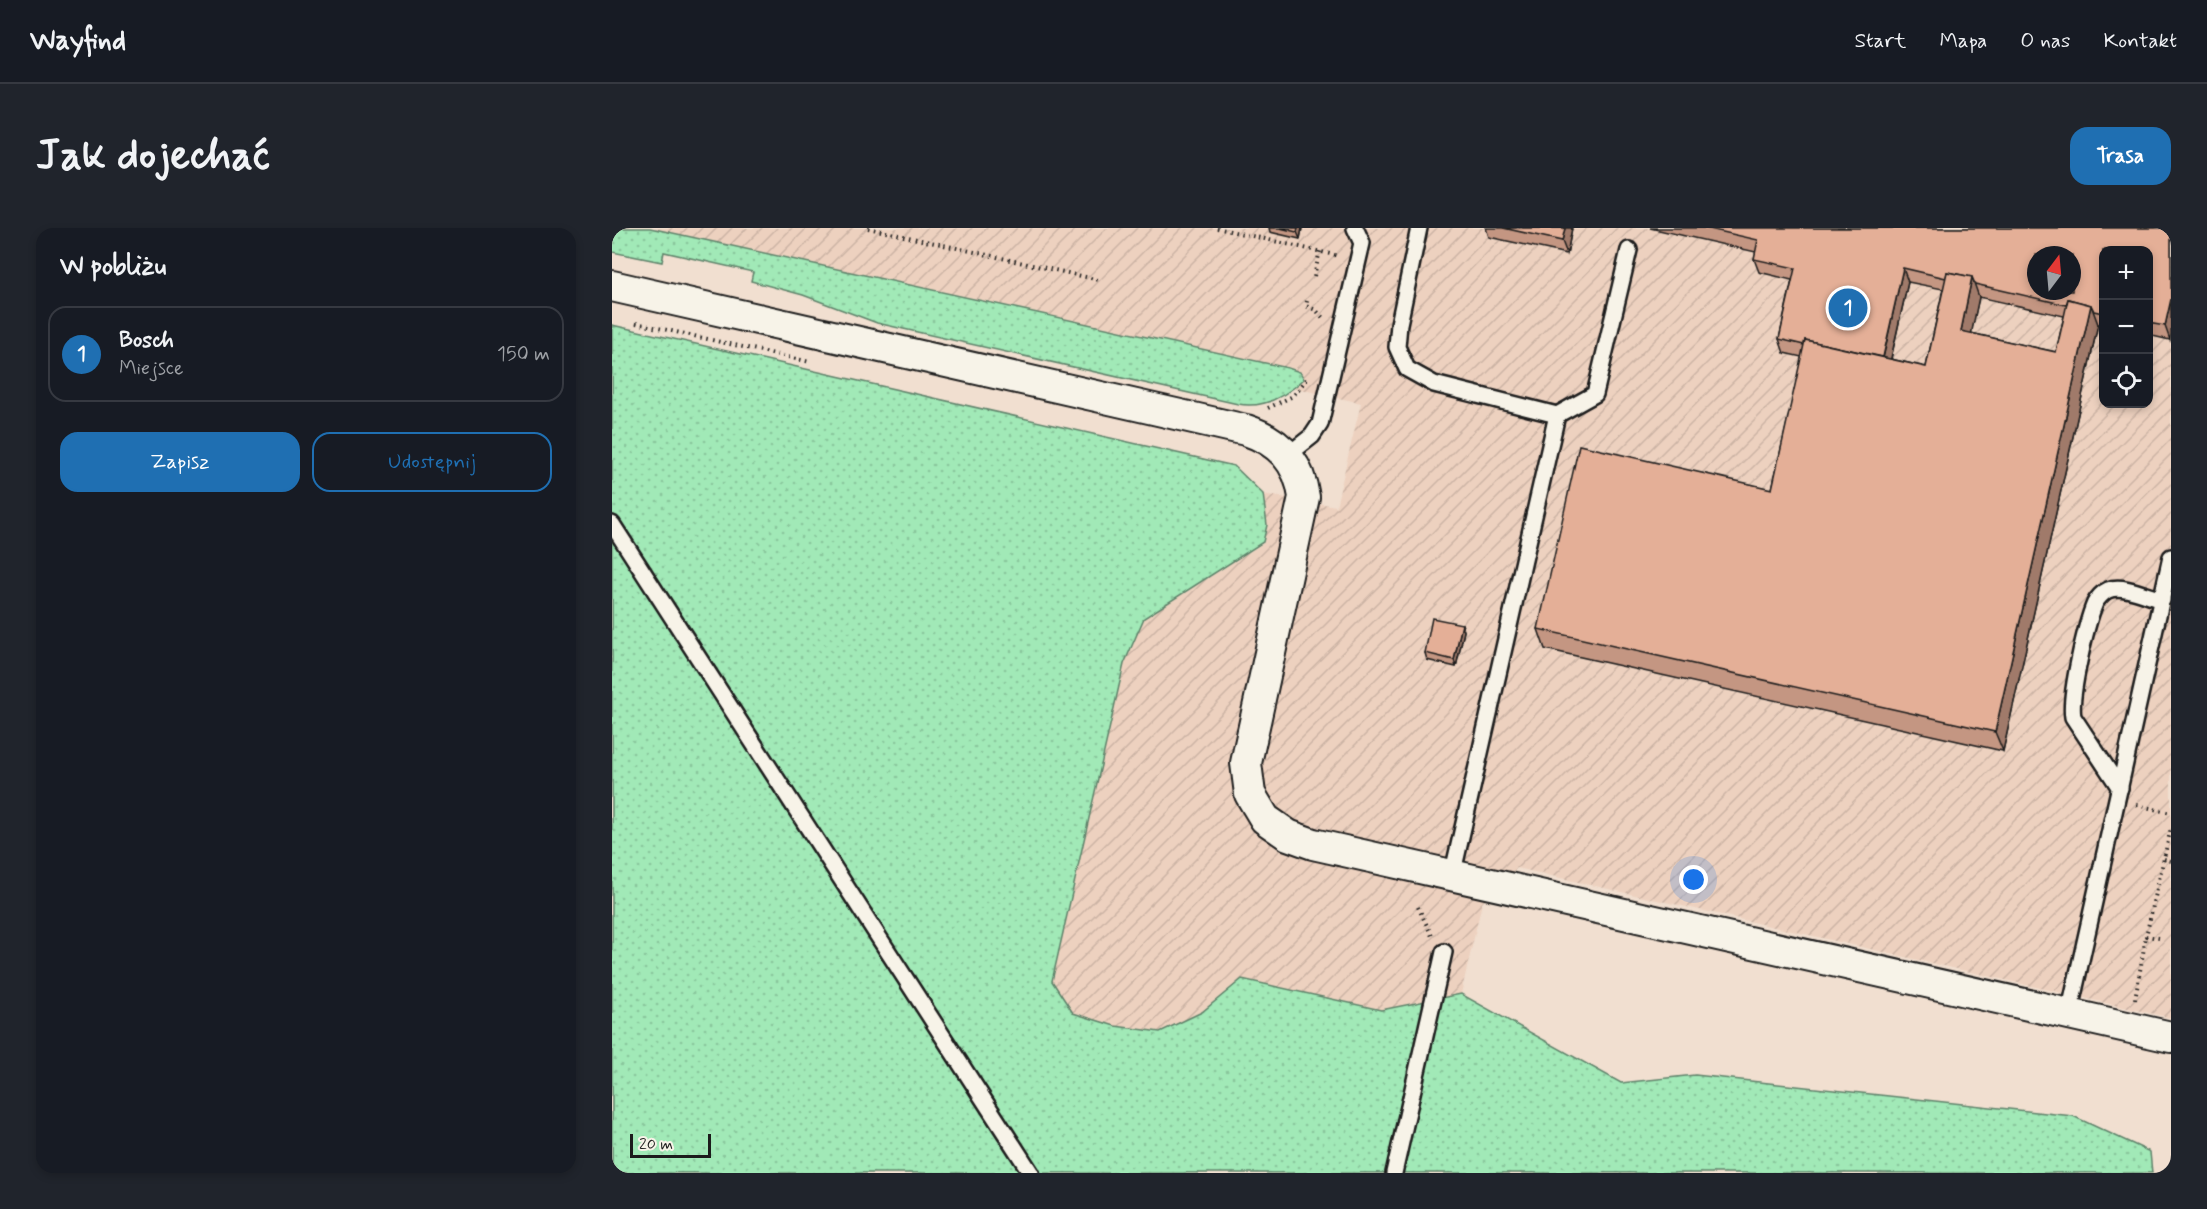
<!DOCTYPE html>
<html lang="pl">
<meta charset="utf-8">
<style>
body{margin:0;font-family:Mynerve,sans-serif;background:#20242c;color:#f1f3f6}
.controls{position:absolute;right:18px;top:18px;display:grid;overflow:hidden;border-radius:12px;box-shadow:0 3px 9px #0003}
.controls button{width:54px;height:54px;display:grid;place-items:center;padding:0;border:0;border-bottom:2px solid #363941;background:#171b24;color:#f1f3f6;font:30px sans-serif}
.compass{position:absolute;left:1415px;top:18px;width:54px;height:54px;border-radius:50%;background:#171b24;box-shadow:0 3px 9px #0003;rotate:16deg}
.scale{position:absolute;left:18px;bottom:15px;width:81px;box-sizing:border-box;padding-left:6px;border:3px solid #1c1c1c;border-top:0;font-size:16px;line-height:21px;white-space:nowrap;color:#1c1c1c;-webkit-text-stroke:4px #f7f3e8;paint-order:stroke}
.you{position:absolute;left:1082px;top:652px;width:21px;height:21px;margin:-15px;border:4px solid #fff;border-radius:50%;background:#1a73e8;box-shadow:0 0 0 9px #1a73e833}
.badge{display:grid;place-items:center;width:39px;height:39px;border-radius:50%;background:#1f6fb2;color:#fff;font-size:20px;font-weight:700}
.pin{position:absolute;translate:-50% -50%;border:3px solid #fff;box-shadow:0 2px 6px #0006}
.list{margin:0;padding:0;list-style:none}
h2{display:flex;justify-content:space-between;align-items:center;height:78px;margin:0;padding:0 24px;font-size:26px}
h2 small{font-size:20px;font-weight:400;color:#9ea1a6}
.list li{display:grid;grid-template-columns:39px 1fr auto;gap:18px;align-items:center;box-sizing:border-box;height:96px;margin:0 12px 12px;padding:0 12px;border:2px solid #363941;border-radius:18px}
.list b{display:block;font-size:22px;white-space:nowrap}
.list p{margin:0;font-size:20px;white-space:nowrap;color:#9ea1a6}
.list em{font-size:20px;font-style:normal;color:#9ea1a6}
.actions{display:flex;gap:12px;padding:18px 24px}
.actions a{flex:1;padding:14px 0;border:2px solid #1f6fb2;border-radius:18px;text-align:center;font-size:21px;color:#1f6fb2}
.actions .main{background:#1f6fb2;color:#fff}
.icon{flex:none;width:33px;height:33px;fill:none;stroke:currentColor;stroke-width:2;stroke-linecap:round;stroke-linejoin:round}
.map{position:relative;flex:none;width:1559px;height:945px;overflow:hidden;border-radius:18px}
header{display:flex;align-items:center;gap:36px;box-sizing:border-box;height:84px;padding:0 30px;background:#171b24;border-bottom:2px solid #363941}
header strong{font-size:28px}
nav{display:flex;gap:33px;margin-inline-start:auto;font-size:21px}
.intro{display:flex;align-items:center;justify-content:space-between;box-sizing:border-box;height:144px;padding:0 36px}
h1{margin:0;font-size:42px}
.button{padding:15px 27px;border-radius:18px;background:#1f6fb2;color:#fff;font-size:21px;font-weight:700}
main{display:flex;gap:36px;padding:0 36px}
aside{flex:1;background:#171b24;border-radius:18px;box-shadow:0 3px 9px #0003}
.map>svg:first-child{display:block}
.industrial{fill:url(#industrial-furrows);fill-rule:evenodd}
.grass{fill:url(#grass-dots);stroke:#5e826a;stroke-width:1.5}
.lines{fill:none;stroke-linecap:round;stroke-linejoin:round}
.service-casing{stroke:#1c1c1c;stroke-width:20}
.minor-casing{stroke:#1c1c1c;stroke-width:34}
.path{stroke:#1c1c1c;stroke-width:4;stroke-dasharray:1.5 4.5;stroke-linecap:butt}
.service{stroke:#f7f3e8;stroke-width:15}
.minor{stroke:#f7f3e8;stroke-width:30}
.wall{fill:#c49682;stroke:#1c1c1c;stroke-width:1.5;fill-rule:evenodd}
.shaded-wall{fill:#a07a6a;stroke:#1c1c1c;stroke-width:1.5}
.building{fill:#e4af97;stroke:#1c1c1c;stroke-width:1.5;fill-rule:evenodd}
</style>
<header>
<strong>Wayfind</strong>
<nav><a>Start</a><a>Mapa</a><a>O nas</a><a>Kontakt</a></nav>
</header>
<div class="intro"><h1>Jak dojechać</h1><a class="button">Trasa</a></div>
<main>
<aside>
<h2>W pobliżu<small></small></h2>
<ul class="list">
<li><span class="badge">1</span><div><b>Bosch</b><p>Miejsce</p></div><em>150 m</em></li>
</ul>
<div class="actions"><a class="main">Zapisz</a><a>Udostępnij</a></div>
</aside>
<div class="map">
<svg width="1559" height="945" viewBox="0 0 1559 945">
<defs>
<pattern id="industrial-furrows" width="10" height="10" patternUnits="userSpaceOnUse" patternTransform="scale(1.5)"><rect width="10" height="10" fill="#edd1bf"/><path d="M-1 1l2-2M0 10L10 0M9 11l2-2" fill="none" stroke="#cbb3a4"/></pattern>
<pattern id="grass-dots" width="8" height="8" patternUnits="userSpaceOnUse" patternTransform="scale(1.5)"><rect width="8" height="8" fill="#a1e9b7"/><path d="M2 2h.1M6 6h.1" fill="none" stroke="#8ac79d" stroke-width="1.8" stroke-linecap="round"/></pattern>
</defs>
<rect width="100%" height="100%" fill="#f1dfd0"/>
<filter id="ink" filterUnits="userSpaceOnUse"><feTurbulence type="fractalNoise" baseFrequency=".0167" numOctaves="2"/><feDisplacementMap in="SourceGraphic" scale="12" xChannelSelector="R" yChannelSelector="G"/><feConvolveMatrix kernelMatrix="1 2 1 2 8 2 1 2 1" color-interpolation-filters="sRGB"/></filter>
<g filter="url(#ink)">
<path class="industrial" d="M0 0H1559V790L905 640 870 675 849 766 769 782 630 751 590 784 548 804 503 798 461 785 440 753 512 436 532 390 651 315 655 297 651 266 724 278 749 175 0 4ZM1492 22H1536V176H1492ZM1424 27H1460V63H1424Z"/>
<g class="grass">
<path d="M0 0H38L676 140 688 144 692 151C674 168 652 181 626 176L265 95 191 67 139 53 141 44 52 24 50 34 0 24Z"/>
<polygon points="0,97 622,238 651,266 655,297 651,314 532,390 512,436 440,753 461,785 503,798 548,804 590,784 630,751 769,782 849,766 1009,855 1083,847 1461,888 1538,924 1540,945 0,945"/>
</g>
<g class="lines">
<g class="service-casing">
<g id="service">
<polyline points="807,0 787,96 785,119 795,141 822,156 945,187"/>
<polyline points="676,227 700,208 708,196 750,15 743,0"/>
<polyline points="0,296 419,945"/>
<path d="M1508 560 1461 489C1457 469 1474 396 1483 375 1485 371 1491 364 1496 362 1511 356 1535 368 1550 372"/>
<polyline points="840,648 945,187 983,166 1017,22"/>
<polyline points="1457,786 1559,329"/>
<polyline points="782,945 832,724"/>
</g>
</g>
<g class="minor-casing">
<path id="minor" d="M0 58 634 202C667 213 687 233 692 269L634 535 638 566 653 591 676 607 701 616 1559 809"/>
</g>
<g class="path">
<polyline points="256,0 487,52"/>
<polyline points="605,0 727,28"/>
<polyline points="702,48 708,23"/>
<polyline points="695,73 694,78 704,82 712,91"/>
<polyline points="24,95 198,134"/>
<polyline points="656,180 681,168 695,151"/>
<polyline points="1525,577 1559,585"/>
<polyline points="1552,631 1559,633"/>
<polyline points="806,679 820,708"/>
<polyline points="1547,710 1534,708 1559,600"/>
<polyline points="1523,772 1534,708"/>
</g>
<use href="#service" class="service"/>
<use href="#minor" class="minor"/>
</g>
<g class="wall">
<polygon points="657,0 690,0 688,11 658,4"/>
<polygon points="874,0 960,0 955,26 877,9"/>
<path d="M1038 0H1559L1558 112 1536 107V22H1491V97L1486 96 1391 523 933 421 926 401 1160 261 1190 129 1172 125 1167 111 1180 52 1147 44 1142 31 1144 24ZM1296 54 1331 61 1314 139 1279 131ZM1367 69 1452 88 1444 124 1359 105Z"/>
<polygon points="850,396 852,403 844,439 815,432 813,425"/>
</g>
<g class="shaded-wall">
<polygon points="686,0 690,0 688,11 685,4"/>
<polygon points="953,0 960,0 955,26 950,13"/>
<polygon points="1291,40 1296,54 1275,148 1270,135"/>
<polygon points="1360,49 1367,69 1356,122 1349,103"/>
<polygon points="1559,71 1559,106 1558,112 1553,98"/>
<polygon points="1479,77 1486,96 1391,523 1383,504"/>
<polygon points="850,396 852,403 844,439 842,432"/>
</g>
<g class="building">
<polygon points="668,0 686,0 685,4"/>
<polygon points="891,0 953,0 950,13"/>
<path d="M1093 0H1559V71L1553 98 1536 95V22H1491V85L1482 83 1479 77 1456 71 1454 77 1363 56 1360 49 1335 44 1334 50 1291 40 1271 129 1193 112 1192 117 1167 111 1183 40 1142 31 1146 12ZM1424 27H1460V63H1424Z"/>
<polygon points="1335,44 1360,49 1349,103 1444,124 1456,71 1479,77 1383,504 926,401 967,217 1160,261 1193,112 1314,139"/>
<polygon points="820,390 850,396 842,432 813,425"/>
</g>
</g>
</svg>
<div class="controls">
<button>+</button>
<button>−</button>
<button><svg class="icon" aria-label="locate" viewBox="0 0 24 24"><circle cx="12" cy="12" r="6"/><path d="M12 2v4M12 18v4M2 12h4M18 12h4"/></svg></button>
</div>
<svg class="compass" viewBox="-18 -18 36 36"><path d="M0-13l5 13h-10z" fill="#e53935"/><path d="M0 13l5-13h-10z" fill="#9ea1a6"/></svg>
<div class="scale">20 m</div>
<div class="you"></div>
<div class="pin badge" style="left:1236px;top:80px">1</div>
</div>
</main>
